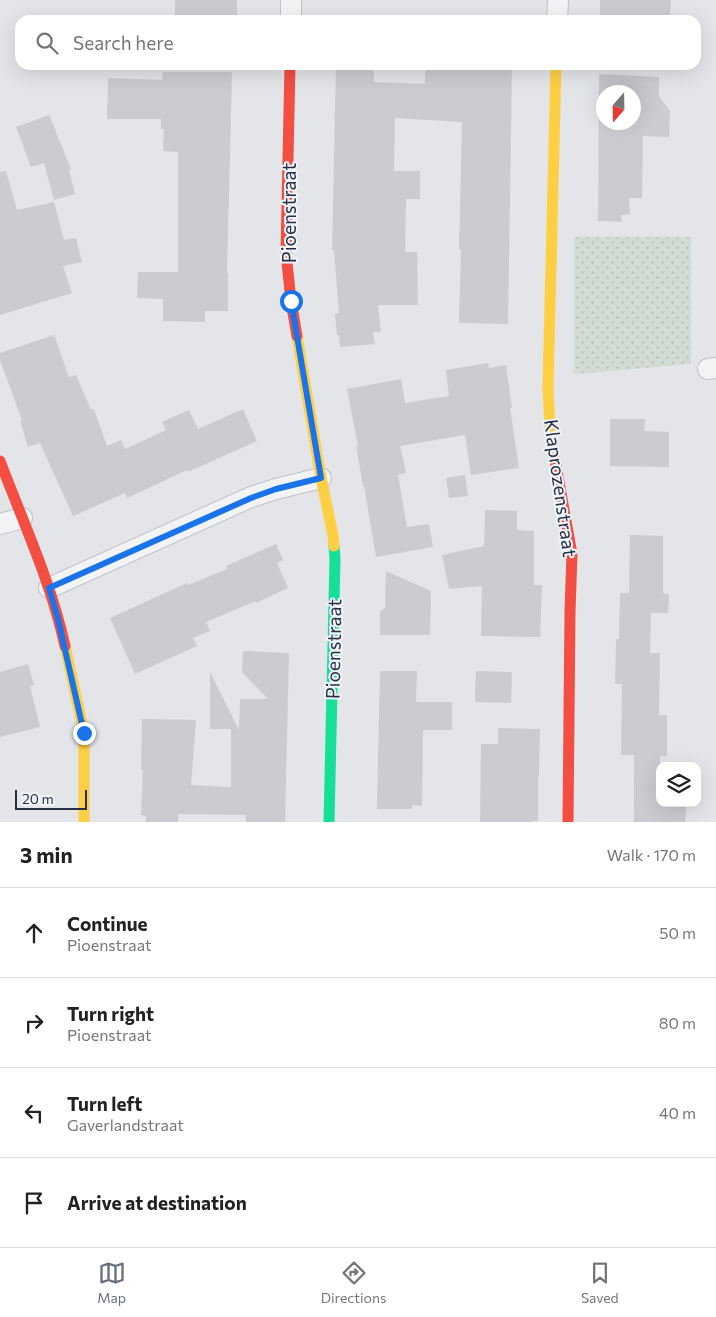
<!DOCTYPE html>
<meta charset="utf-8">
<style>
body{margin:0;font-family:Commissioner,sans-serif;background:#f2f2f2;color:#222}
.controls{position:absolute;right:15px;bottom:15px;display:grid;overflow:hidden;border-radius:10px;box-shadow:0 5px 20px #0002}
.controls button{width:45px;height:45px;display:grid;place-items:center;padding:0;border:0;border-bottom:1px solid #e0e0e0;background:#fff;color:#222;font:25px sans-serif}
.compass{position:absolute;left:596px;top:85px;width:45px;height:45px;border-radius:50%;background:#fff;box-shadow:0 5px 20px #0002;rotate:200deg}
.scale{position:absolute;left:15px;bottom:12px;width:72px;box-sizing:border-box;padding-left:5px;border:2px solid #282f44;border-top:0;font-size:14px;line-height:18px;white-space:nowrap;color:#282f44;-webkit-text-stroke:4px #f0f3f8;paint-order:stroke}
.stop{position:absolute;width:15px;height:15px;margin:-11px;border:4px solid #1a73e8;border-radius:50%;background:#fff}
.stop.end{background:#1a73e8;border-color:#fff;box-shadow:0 1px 5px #0008}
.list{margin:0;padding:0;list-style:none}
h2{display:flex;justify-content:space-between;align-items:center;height:65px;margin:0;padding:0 20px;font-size:21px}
h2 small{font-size:16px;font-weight:400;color:#767676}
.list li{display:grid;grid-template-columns:32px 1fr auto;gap:15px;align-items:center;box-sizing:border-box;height:90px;padding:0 20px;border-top:1px solid #e0e0e0}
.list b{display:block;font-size:19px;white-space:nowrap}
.list p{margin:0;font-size:16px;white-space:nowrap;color:#767676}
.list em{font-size:16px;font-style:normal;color:#767676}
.icon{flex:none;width:28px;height:28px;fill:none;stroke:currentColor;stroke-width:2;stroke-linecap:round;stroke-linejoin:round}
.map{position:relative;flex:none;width:716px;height:822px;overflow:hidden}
.search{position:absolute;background:#fff;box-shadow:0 5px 20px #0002;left:15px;right:15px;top:15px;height:55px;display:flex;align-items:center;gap:12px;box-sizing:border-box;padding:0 18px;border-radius:15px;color:#767676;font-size:19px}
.sheet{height:425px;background:#fff}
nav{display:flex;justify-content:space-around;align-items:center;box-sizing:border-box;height:70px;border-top:1px solid #e0e0e0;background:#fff;font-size:14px;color:#767676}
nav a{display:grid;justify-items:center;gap:2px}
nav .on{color:#696f7e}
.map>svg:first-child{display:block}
.park{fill:url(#park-dots)}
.building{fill:#caccd1;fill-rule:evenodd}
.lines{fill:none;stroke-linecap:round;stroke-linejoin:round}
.street-casing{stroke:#c0c2c7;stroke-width:22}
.street{stroke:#f2f3f5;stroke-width:20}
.fast{stroke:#16e098;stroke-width:11}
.slow{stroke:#ffcf43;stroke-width:11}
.jam{stroke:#f24e42;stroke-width:11}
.route{stroke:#1a73e8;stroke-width:6}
.labels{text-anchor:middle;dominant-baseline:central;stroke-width:4;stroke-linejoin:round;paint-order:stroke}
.street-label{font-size:19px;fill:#282f44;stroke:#f0f3f8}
</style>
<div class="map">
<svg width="716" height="822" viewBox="0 0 716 822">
<defs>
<pattern id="park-dots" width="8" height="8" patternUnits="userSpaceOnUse" patternTransform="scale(1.25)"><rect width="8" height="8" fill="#d2dcd3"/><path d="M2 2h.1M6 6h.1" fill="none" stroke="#b4bdb6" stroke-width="1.8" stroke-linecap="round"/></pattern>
</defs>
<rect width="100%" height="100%" fill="#e3e5e9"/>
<polygon class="park" points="574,237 691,237 691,364 574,374"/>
<g class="building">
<rect x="175" y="0" width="62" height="20"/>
<polygon points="600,0 671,0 670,18 661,18 661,20 600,20"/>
<polygon points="336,65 374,65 374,82 425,84 425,67 476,68 477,65 512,65 508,324 459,323 461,250 459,250 462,122 395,118 394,171 420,171 420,199 406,199 405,252 417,252 418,305 378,305 381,332 373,332 375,344 340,347 339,335 337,335 335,314 339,313 334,250 332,250"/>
<polygon points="163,72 232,72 227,273 228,273 228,311 205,311 205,322 163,321 163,299 137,298 138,272 178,272 178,152 163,151 164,129 161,129 161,119 107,119 108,78 162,80"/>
<path d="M599 74 659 77V96L670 111 669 137 643 136 642 198H629L630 214 621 215 622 222 598 221ZM604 92H634V122H604Z"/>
<polygon points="49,115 71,169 69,170 75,194 54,200 44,163 31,167 16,127"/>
<polygon points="6,171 17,210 54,202 64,240 76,238 82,262 63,266 72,293 0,315 0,172"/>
<polygon points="54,335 69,377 76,375 91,410 94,409 107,446 121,440 125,449 166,430 162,422 189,410 198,429 243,409 257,441 188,472 187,470 127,498 125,493 73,516 40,443 28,447 20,421 22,420 0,360 0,353"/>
<polygon points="488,363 489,368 506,365 512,408 510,408 519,468 471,475 465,435 400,446 406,473 398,475 407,527 429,524 433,547 376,557 364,486 363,486 356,446 358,446 347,389 401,379 405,403 449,396 446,370"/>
<polygon points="610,419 645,419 644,431 669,432 669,467 610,466"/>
<polygon points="465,475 468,496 449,498 446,478"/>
<polygon points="485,510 517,511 517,530 534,531 534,585 542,585 540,637 481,636 482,586 449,589 442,555 484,546"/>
<polygon points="630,535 663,536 663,593 669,594 668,613 651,613 650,653 660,653 659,715 667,715 667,756 660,756 660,803 686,803 685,822 634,822 634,755 621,755 622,684 615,684 616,639 619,639 620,593 629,593"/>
<polygon points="276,544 283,560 277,563 288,588 256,603 256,601 206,622 210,631 193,638 197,646 135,674 110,618 187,583 188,585 227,569 226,566"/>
<polygon points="386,571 431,591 430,635 380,635 380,611 385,608"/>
<polygon points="243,651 289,653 285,822 246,822 246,815 178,814 178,822 146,822 146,816 141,815 143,770 141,770 142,719 196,720 191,785 231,787 231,729 210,729 210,672 239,730 240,699 268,699 242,672"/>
<polygon points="28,664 34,685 30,686 40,727 0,737 0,672"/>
<polygon points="380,671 417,671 416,702 452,702 452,730 423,730 422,806 412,805 412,809 377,809"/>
<polygon points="476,671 512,672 511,703 475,702"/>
<polygon points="498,728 540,729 539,776 538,776 538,821 533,821 533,822 480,822 481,744 498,744"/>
</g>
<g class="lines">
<g class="street-casing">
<g id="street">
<polyline points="291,20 291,0"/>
<polyline points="557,20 558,0"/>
<polyline points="708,369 716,368"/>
<polyline points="0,524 22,518"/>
<polyline points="49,588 251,497 276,489 321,478"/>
</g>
</g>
<use href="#street" class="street"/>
<polyline class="fast" points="329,822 335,558 334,546"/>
<g class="slow">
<polyline points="297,336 321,478 333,535 334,546"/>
<polyline points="555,460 550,433 548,387 556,65"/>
<polyline points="65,646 84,733 84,822"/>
</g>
<g class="jam">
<polyline points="290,65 286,253 291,301 297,336"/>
<polyline points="555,460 572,554 570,611 568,822"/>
<path d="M0 461C23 522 51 582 65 646"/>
</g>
</g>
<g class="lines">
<polyline class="route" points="84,733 58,619 49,588 251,498 276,489 321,478 291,301"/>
</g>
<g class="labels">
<g class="street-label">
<text transform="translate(288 213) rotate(-90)">Pioenstraat</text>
<text transform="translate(561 488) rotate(82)">Klaprozenstraat</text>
<text transform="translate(333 649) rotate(-89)">Pioenstraat</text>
</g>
</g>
</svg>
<div class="controls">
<button><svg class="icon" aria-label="layers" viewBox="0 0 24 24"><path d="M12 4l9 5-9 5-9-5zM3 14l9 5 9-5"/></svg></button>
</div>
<svg class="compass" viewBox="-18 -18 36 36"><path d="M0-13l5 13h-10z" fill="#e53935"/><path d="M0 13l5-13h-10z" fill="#767676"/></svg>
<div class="scale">20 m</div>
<div class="stop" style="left:291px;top:301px"></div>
<div class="stop end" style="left:84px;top:733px"></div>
<div class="search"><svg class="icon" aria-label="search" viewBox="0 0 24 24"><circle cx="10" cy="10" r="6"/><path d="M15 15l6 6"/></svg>Search here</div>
</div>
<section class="sheet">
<h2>3 min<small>Walk · 170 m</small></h2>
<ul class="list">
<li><svg class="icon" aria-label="ahead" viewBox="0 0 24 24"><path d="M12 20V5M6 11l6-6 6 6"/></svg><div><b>Continue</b><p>Pioenstraat</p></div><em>50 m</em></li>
<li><svg class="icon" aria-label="right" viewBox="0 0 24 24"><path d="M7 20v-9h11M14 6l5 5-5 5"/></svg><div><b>Turn right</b><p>Pioenstraat</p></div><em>80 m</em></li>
<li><svg class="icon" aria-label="left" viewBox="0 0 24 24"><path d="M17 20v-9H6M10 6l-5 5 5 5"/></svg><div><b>Turn left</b><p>Gaverlandstraat</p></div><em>40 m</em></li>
<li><svg class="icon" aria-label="arrive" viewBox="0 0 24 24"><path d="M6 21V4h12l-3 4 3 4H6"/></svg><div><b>Arrive at destination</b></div></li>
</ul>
</section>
<nav>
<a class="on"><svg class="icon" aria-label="map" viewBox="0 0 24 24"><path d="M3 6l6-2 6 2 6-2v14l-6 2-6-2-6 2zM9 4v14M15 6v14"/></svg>Map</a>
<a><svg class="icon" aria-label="directions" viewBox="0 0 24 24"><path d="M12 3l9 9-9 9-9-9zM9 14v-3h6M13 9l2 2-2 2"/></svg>Directions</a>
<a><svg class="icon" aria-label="saved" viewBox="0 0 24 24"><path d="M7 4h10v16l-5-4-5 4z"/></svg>Saved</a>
</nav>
